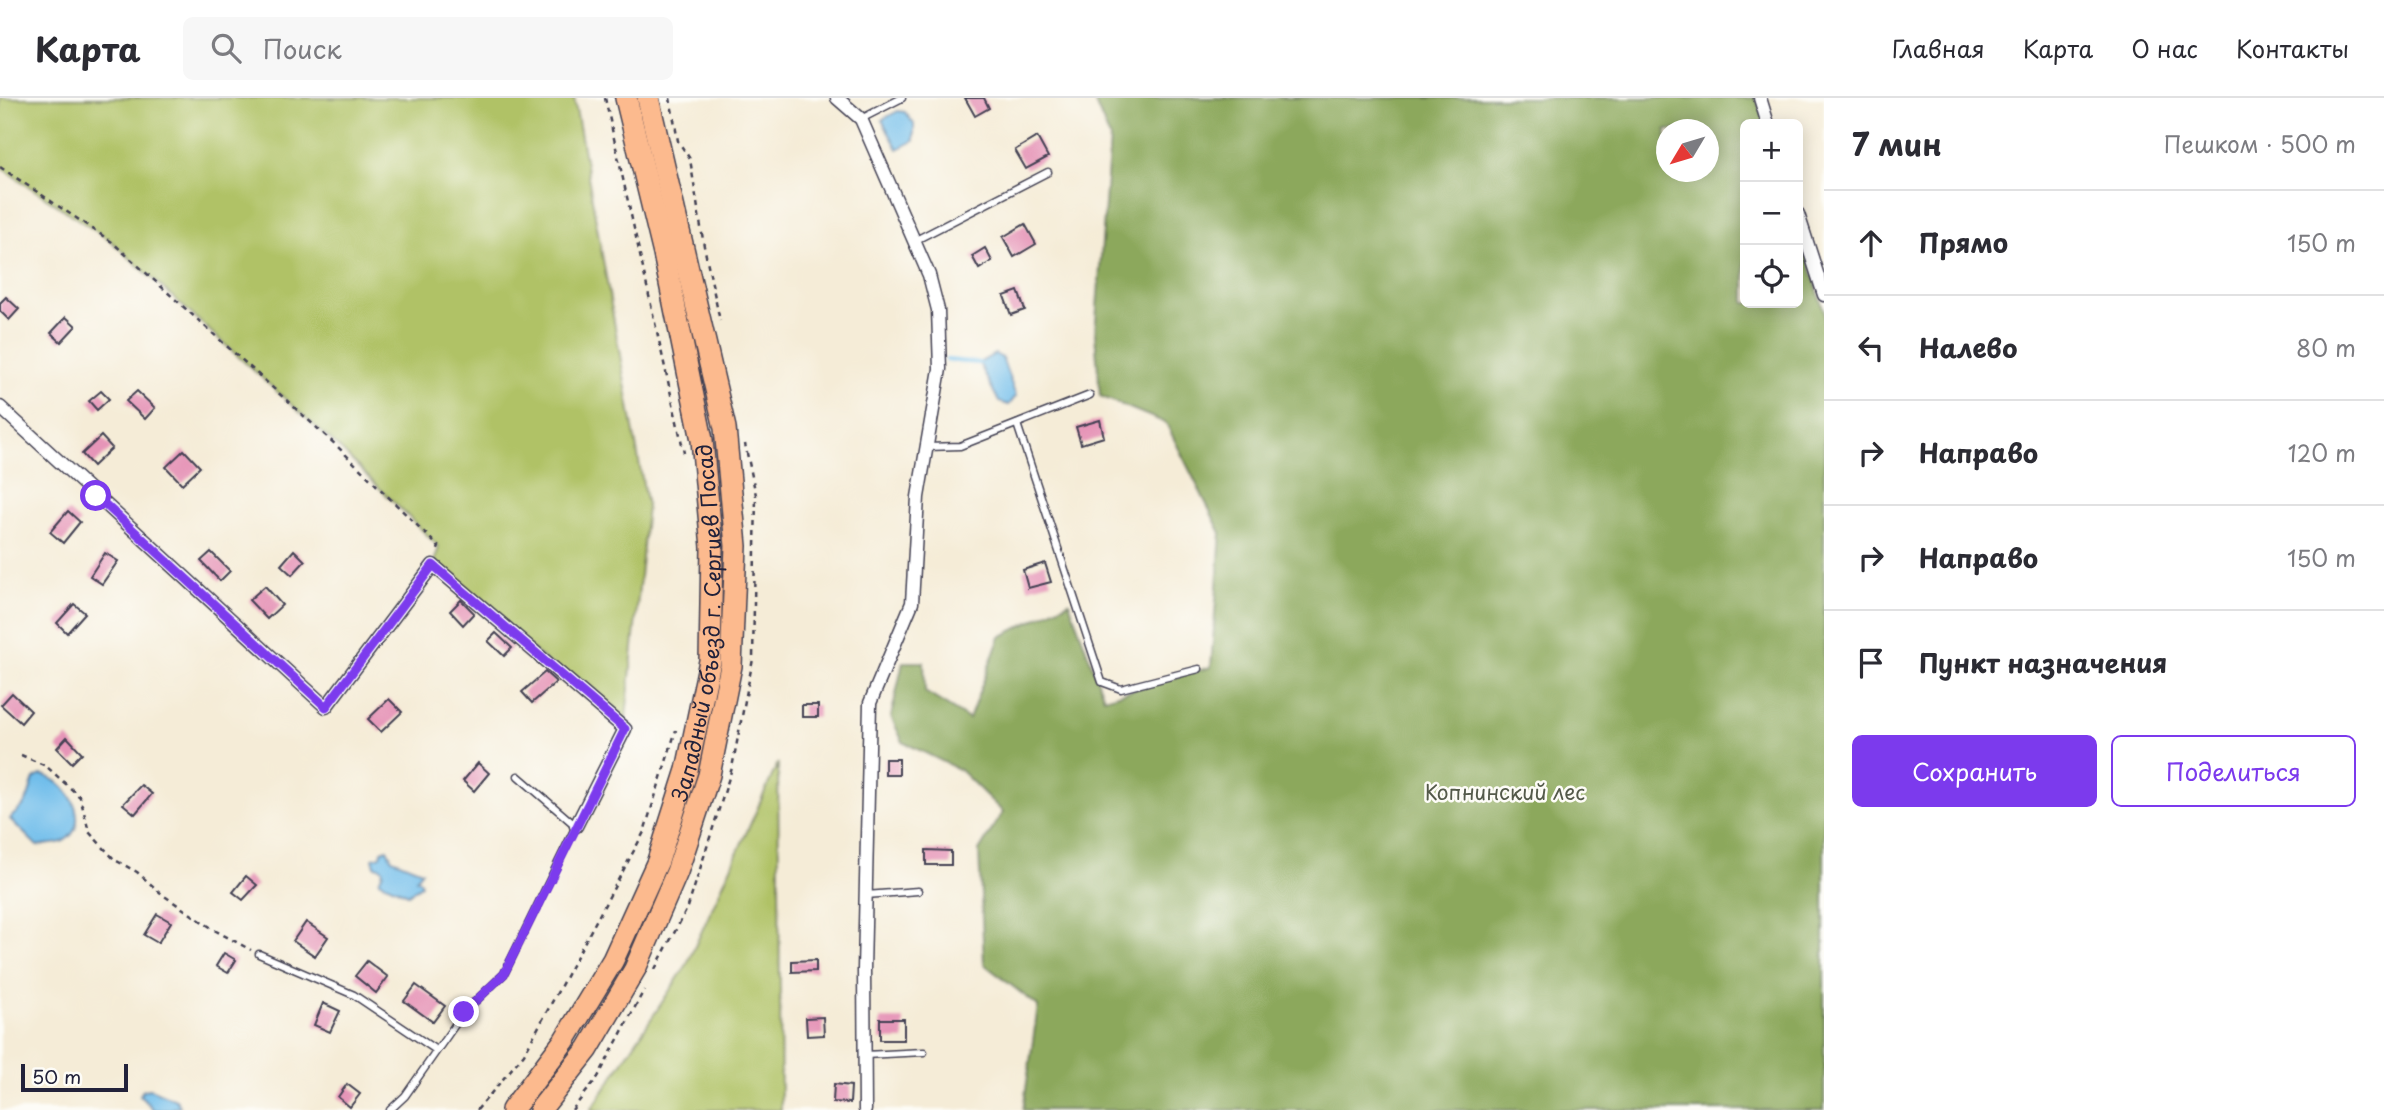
<!DOCTYPE html>
<html lang="ru">
<meta charset="utf-8">
<style>
body{margin:0;font-family:"Playpen Sans",sans-serif;background:#f7f7f7;color:#2b2b33}
.controls{position:absolute;right:21px;top:21px;display:grid;overflow:hidden;border-radius:10px;box-shadow:0 4px 18px #0003}
.controls button{width:63px;height:63px;display:grid;place-items:center;padding:0;border:0;border-bottom:2px solid #e1e1e2;background:#fff;color:#2b2b33;font:35px sans-serif}
.compass{position:absolute;left:1656px;top:21px;width:63px;height:63px;border-radius:50%;background:#fff;box-shadow:0 4px 18px #0003;rotate:232deg}
.scale{position:absolute;left:21px;bottom:18px;width:107px;box-sizing:border-box;padding-left:7px;border:4px solid #22223b;border-top:0;font-size:19px;line-height:24px;white-space:nowrap;color:#22223b;-webkit-text-stroke:5px #fdfcf7;paint-order:stroke}
.stop{position:absolute;width:21px;height:21px;margin:-16px;border:5px solid #7c3aed;border-radius:50%;background:#fff}
.stop.end{background:#7c3aed;border-color:#fff;box-shadow:0 2px 7px #0008}
.list{margin:0;padding:0;list-style:none}
h2{display:flex;justify-content:space-between;align-items:center;height:91px;margin:0;padding:0 28px;font-size:30px}
h2 small{font-size:23px;font-weight:400;color:#7c7c81}
.list li{display:grid;grid-template-columns:46px 1fr auto;gap:21px;align-items:center;box-sizing:border-box;height:105px;padding:0 28px;border-top:2px solid #e1e1e2}
.list b{display:block;font-size:26px;white-space:nowrap}
.list em{font-size:23px;font-style:normal;color:#7c7c81}
.actions{display:flex;gap:14px;padding:21px 28px}
.actions a{flex:1;padding:16px 0;border:2px solid #7c3aed;border-radius:10px;text-align:center;font-size:24px;color:#7c3aed}
.actions .main{background:#7c3aed;color:#fff}
.icon{flex:none;width:38px;height:38px;fill:none;stroke:currentColor;stroke-width:2;stroke-linecap:round;stroke-linejoin:round}
.map{position:relative;flex:none;width:1824px;height:1012px;overflow:hidden}
header{display:flex;align-items:center;gap:42px;box-sizing:border-box;height:98px;padding:0 35px;background:#fff;border-bottom:2px solid #e1e1e2}
header strong{font-size:33px}
nav{display:flex;gap:38px;margin-inline-start:auto;font-size:24px}
.search{width:490px;height:63px;background:#f7f7f7;display:flex;align-items:center;gap:18px;box-sizing:border-box;padding:0 24px;border-radius:10px;color:#7c7c81;font-size:26px}
main{display:flex}
aside{flex:1;background:#fff}
.map>svg:first-child{display:block}
.green{fill:#b0c266;stroke:#697250;stroke-width:2}
.forest{fill:#8ca85b;stroke:#57654b;stroke-width:2;fill-rule:evenodd}
.water{fill:#71beeb;stroke:#4a7093;stroke-width:2}
.lines{fill:none;stroke-linecap:round;stroke-linejoin:round}
.stream{stroke:#71beeb;stroke-width:4.5}
.building{fill:#e695b8}
.lane-casing{stroke:#424052;stroke-width:9}
.street-casing{stroke:#424052;stroke-width:15}
.primary-casing{stroke:#424052;stroke-width:24}
.path{stroke:#424052;stroke-width:2.5;stroke-dasharray:5 5;stroke-linecap:butt}
.lane{stroke:#fff;stroke-width:6}
.street{stroke:#fff;stroke-width:12}
.primary{stroke:#fcba8e;stroke-width:21}
.route{stroke:#7c3aed;stroke-width:9}
.labels{text-anchor:middle;dominant-baseline:central;stroke-width:5;stroke-linejoin:round;paint-order:stroke}
.street-label{font-size:21px;fill:#22223b;stroke:#fdfcf7}
.park-label{font-size:21px;fill:#545a4a;stroke:#fdfcf7}
</style>
<header>
<strong>Карта</strong>
<div class="search"><svg class="icon" aria-label="search" viewBox="0 0 24 24"><circle cx="10" cy="10" r="6"/><path d="M15 15l6 6"/></svg>Поиск</div>
<nav><a>Главная</a><a>Карта</a><a>О нас</a><a>Контакты</a></nav>
</header>
<main>
<div class="map">
<svg width="1824" height="1012" viewBox="0 0 1824 1012">
<rect width="100%" height="100%" fill="#fdfcf7"/>
<filter id="ink" filterUnits="userSpaceOnUse"><feTurbulence type="fractalNoise" baseFrequency=".0143" numOctaves="2"/><feDisplacementMap in="SourceGraphic" scale="14" xChannelSelector="R" yChannelSelector="G"/><feConvolveMatrix kernelMatrix="1 2 1 2 8 2 1 2 1" color-interpolation-filters="sRGB"/></filter>
<filter id="wash" filterUnits="userSpaceOnUse"><feTurbulence type="fractalNoise" baseFrequency=".00686" numOctaves="4" result="noise"/><feDisplacementMap in="SourceGraphic" scale="28" xChannelSelector="R" yChannelSelector="G"/><feGaussianBlur stdDeviation="1.57" result="paint"/><feColorMatrix in="noise" values="0 0 0 0 0 0 0 0 0 0 0 0 0 0 0 0 0 1.4 0 .05"/><feComposite in="paint" operator="in"/></filter>
<g filter="url(#wash)">
<rect width="100%" height="100%" fill="#f5ecd7"/>
<g class="green">
<polygon points="0,0 574,0 647,408 625,630 433,467 439,449 337,348 112,144 0,69"/>
<polygon points="778,665 781,1012 591,1012 686,868"/>
</g>
<path class="forest" d="M1093 0H1756L1765 26H1745V205H1798V130L1824 213V1012H1023L1038 908 984 866 979 753 1003 714 960 672 903 644 891 619 903 564H924L925 594 969 621 1000 539 1069 504 1104 600 1211 569 1221 435 1166 325 1100 298 1095 236 1110 40ZM1666 32H1708V74H1666Z"/>
<g class="water">
<polygon points="898,13 905,14 914,26 914,43 898,51 882,22"/>
<polygon points="995,256 1002,260 1016,298 1009,307 999,304 979,265"/>
<path d="M41 677C67 680 94 725 64 743 57 747 45 746 37 748L10 721C14 715 19 713 23 708 30 700 30 690 34 681Z"/>
<polygon points="387,751 392,761 422,773 416,781 421,784 421,787 408,796 379,783 383,774 382,770 375,768 373,760 381,758 382,753"/>
<polygon points="150,991 176,1002 180,1008 169,1012 154,1012 140,997 143,992"/>
</g>
<g class="lines">
<polyline class="stream" points="947,262 979,265"/>
</g>
<g id="blocks">
<g class="building">
<polygon points="965,0 984,0 989,10 975,18"/>
<polygon points="1037,39 1048,59 1026,71 1015,52"/>
<polygon points="1025,126 1036,146 1014,159 1003,139"/>
<polygon points="985,150 992,163 979,171 972,158"/>
<polygon points="1018,193 1025,212 1011,217 1004,198"/>
<polygon points="6,199 19,211 9,222 0,213 0,205"/>
<polygon points="66,219 76,228 61,244 51,235"/>
<polygon points="101,293 109,301 97,312 89,303"/>
<polygon points="137,293 155,310 145,321 126,303"/>
<polygon points="1100,322 1104,339 1081,346 1076,329"/>
<polygon points="101,338 112,350 93,368 82,356"/>
<polygon points="184,352 200,369 182,386 166,369"/>
<polygon points="68,413 80,424 63,445 50,434"/>
<polygon points="294,452 305,463 292,477 281,467"/>
<polygon points="211,454 230,473 220,483 201,463"/>
<polygon points="105,455 118,463 102,486 90,478"/>
<polygon points="1045,465 1051,484 1028,490 1023,472"/>
<polygon points="265,488 282,507 267,521 249,502"/>
<polygon points="461,502 474,515 463,527 450,513"/>
<polygon points="74,506 85,515 67,535 57,525"/>
<polygon points="496,535 512,550 504,558 488,543"/>
<polygon points="545,574 556,584 532,605 522,594"/>
<polygon points="12,595 31,613 21,625 1,607"/>
<polygon points="389,601 402,614 381,634 368,621"/>
<rect x="802" y="607" width="16" height="12"/>
<polygon points="67,639 82,655 72,665 57,650"/>
<rect x="885" y="661" width="14" height="16"/>
<polygon points="478,665 489,675 474,693 463,683"/>
<polygon points="141,687 152,696 135,716 123,706"/>
<polygon points="926,752 951,753 951,767 926,767"/>
<polygon points="246,778 257,787 243,802 233,794"/>
<polygon points="157,816 171,824 158,845 144,837"/>
<polygon points="306,824 328,839 315,858 293,843"/>
<polygon points="224,855 236,862 228,875 216,868"/>
<polygon points="816,862 816,873 792,874 792,863"/>
<polygon points="367,863 388,879 376,895 355,878"/>
<polygon points="416,887 445,908 433,924 404,903"/>
<polygon points="323,905 340,913 330,934 314,927"/>
<polygon points="823,919 824,937 807,938 806,920"/>
<rect x="880" y="921" width="24" height="21"/>
<polygon points="347,986 360,996 350,1009 338,999"/>
<polygon points="834,986 851,988 850,1005 833,1004"/>
</g>
</g>
</g>
<g filter="url(#ink)">
<use href="#blocks" fill-opacity="0" stroke="#424052" stroke-width="2"/>
<g class="lines">
<g class="lane-casing">
<g id="lane">
<polyline points="861,21 902,0"/>
<polyline points="914,143 1048,74"/>
<polyline points="1017,326 1102,584 1121,591 1199,571"/>
<polyline points="927,349 960,348 1090,297"/>
<polyline points="866,797 918,793"/>
<polyline points="259,856 354,897 436,952"/>
<polyline points="865,957 924,954"/>
<polyline points="390,1012 405,998 464,914 504,876 576,728 518,678"/>
</g>
</g>
<g class="street-casing">
<g id="street">
<polyline points="837,0 861,21 929,177 938,212 940,271 918,399 912,505 870,605 864,872 865,1012"/>
<polyline points="1760,0 1768,26"/>
<polyline points="1798,116 1824,197"/>
<polyline points="0,309 326,609 433,467 625,631 576,728"/>
</g>
</g>
<g class="primary-casing">
<g id="primary">
<path id="s1" d="M512 1012 564 943 613 862 658 763 687 672 710 563 712 449 702 342 664 156 626 0"/>
<polyline points="540,1012 588,951 635,871 677,774 709,677 731,568 736,448 725,330 648,0"/>
</g>
</g>
<g class="path">
<polyline points="605,0 684,355"/>
<polyline points="670,0 678,43 690,61 704,148 720,223"/>
<polyline points="0,69 112,144 337,348 439,449 437,454"/>
<polyline points="21,657 46,668 80,699 89,734 115,762 137,774 163,797 216,833 251,852"/>
<polyline points="655,871 688,809 732,670 753,561 756,397 745,346"/>
<polyline points="477,1012 524,956 644,734 676,632"/>
<polyline points="572,1012 598,979 644,892"/>
</g>
<use href="#lane" class="lane"/>
<use href="#street" class="street"/>
<use href="#primary" class="primary"/>
</g>
</g>
<g class="lines" filter="url(#ink)">
<polyline class="route" points="96,398 326,609 433,467 625,631 504,876 464,914"/>
</g>
<g class="labels">
<g class="street-label">
<text stroke="none"><textPath href="#s1" startOffset="534">Западный объезд г. Сергиев Посад</textPath></text>
</g>
<g class="park-label">
<text x="1505" y="693">Копнинский лес</text>
</g>
</g>
</svg>
<div class="controls">
<button>+</button>
<button>−</button>
<button><svg class="icon" aria-label="locate" viewBox="0 0 24 24"><circle cx="12" cy="12" r="6"/><path d="M12 2v4M12 18v4M2 12h4M18 12h4"/></svg></button>
</div>
<svg class="compass" viewBox="-18 -18 36 36"><path d="M0-13l5 13h-10z" fill="#e53935"/><path d="M0 13l5-13h-10z" fill="#7c7c81"/></svg>
<div class="scale">50 m</div>
<div class="stop" style="left:96px;top:398px"></div>
<div class="stop end" style="left:464px;top:914px"></div>
</div>
<aside>
<h2>7 мин<small>Пешком · 500 m</small></h2>
<ul class="list">
<li><svg class="icon" aria-label="ahead" viewBox="0 0 24 24"><path d="M12 20V5M6 11l6-6 6 6"/></svg><div><b>Прямо</b></div><em>150 m</em></li>
<li><svg class="icon" aria-label="left" viewBox="0 0 24 24"><path d="M17 20v-9H6M10 6l-5 5 5 5"/></svg><div><b>Налево</b></div><em>80 m</em></li>
<li><svg class="icon" aria-label="right" viewBox="0 0 24 24"><path d="M7 20v-9h11M14 6l5 5-5 5"/></svg><div><b>Направо</b></div><em>120 m</em></li>
<li><svg class="icon" aria-label="right" viewBox="0 0 24 24"><path d="M7 20v-9h11M14 6l5 5-5 5"/></svg><div><b>Направо</b></div><em>150 m</em></li>
<li><svg class="icon" aria-label="arrive" viewBox="0 0 24 24"><path d="M6 21V4h12l-3 4 3 4H6"/></svg><div><b>Пункт назначения</b></div></li>
</ul>
<div class="actions"><a class="main">Сохранить</a><a>Поделиться</a></div>
</aside>
</main>
